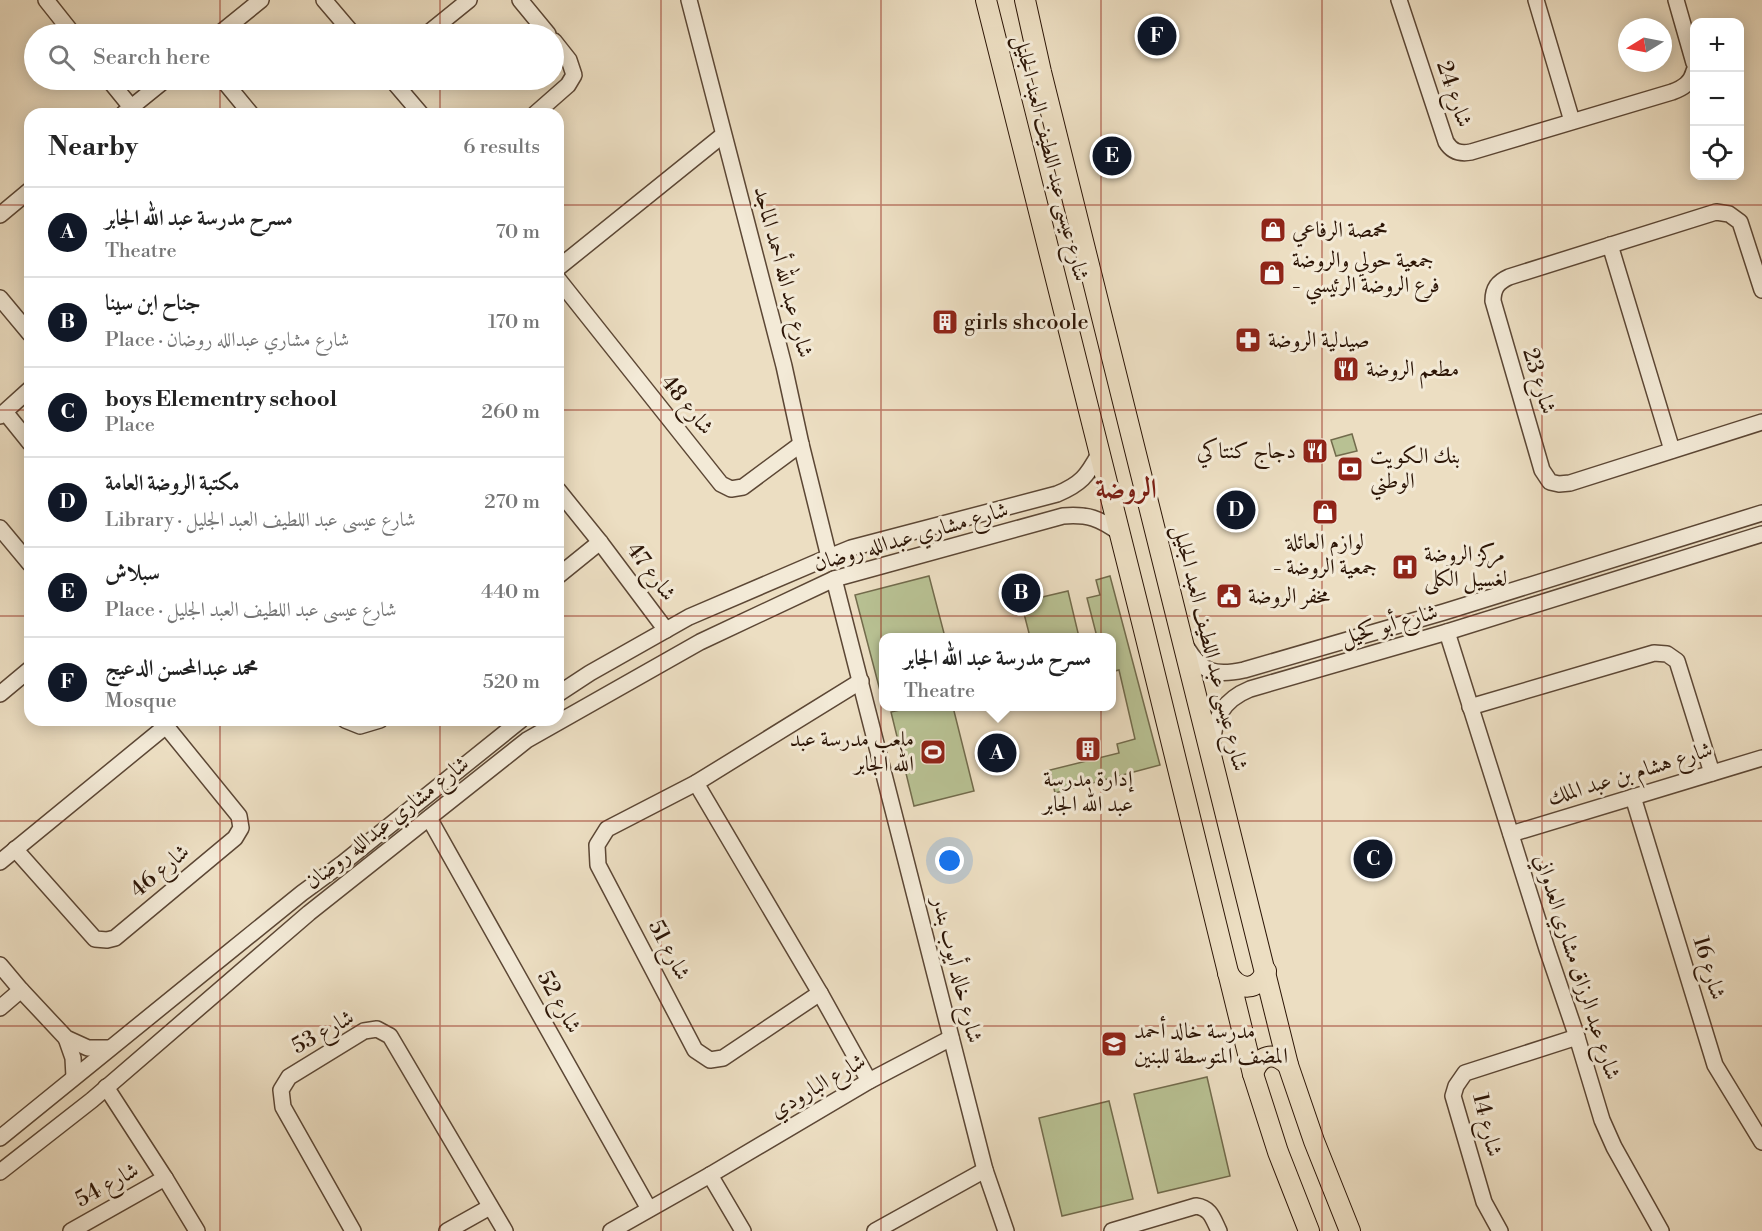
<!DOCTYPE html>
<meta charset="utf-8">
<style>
body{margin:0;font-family:"Libre Bodoni",Amiri,serif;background:#f2f2f2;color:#222}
.controls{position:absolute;right:18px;top:18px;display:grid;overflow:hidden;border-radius:12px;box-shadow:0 3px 15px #0003}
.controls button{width:54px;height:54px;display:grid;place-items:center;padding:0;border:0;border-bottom:2px solid #e0e0e0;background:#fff;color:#222;font:30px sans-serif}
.compass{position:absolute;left:1618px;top:18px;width:54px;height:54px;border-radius:50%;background:#fff;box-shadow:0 3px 15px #0003;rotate:260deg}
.you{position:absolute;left:950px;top:861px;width:21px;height:21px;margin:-15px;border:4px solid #fff;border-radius:50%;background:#1a73e8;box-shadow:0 0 0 9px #1a73e833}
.badge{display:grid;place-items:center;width:39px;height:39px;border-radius:50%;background:#111827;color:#fff;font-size:20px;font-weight:700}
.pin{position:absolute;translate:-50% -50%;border:3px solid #fff;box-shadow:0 2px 6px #0006}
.popup{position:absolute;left:879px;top:633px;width:237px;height:78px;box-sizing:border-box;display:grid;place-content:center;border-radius:12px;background:#fff;filter:drop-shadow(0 2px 4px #0005);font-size:20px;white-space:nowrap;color:#767676}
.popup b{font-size:22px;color:#222}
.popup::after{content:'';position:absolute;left:50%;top:100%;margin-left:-12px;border:12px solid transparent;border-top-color:#fff}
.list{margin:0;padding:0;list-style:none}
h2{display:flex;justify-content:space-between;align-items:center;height:78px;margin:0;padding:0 24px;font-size:26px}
h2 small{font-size:20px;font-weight:400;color:#767676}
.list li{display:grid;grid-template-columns:39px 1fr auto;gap:18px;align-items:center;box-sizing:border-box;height:90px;padding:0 24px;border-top:2px solid #e0e0e0}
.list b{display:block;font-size:22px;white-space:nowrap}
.list p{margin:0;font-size:20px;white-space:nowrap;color:#767676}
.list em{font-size:20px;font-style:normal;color:#767676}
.icon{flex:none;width:33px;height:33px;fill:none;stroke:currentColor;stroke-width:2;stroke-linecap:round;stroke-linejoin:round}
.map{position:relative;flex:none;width:1762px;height:1231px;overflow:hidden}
.search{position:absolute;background:#fff;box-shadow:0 3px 15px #0003;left:24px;top:24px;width:540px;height:66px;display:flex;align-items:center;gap:15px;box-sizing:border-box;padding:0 21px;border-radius:33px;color:#767676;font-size:22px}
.panel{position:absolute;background:#fff;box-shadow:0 3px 15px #0003;left:24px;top:108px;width:540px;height:618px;border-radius:18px}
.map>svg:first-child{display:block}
.green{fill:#b8c193;stroke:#726b4c;stroke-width:1.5}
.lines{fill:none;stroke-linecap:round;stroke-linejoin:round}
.minor-casing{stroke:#5c4735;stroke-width:18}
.major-casing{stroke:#2c1506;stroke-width:22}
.minor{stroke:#f3ead7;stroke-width:15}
.major{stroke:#ecdec2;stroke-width:20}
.grid{fill:none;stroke:#8f2418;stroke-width:1.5;stroke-opacity:0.55}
.labels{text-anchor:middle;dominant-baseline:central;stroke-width:6;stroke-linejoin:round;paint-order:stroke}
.street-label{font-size:22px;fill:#2c1506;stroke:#f3ead7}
.poi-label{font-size:22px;fill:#2c1506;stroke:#f3ead7;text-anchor:start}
.district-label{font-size:28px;font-weight:bold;fill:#7a1f14;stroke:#f3ead7}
</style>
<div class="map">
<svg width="1762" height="1231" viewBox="0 0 1762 1231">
<rect width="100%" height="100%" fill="#ecdec2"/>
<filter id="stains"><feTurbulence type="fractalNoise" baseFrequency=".00333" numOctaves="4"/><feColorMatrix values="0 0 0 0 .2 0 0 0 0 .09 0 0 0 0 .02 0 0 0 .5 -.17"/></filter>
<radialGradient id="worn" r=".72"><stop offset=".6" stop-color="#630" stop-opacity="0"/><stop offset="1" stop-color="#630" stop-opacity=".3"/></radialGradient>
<g class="green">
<polygon points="1352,434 1357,451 1336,456 1331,440"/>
<polygon points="929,576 945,637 883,638 883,702 855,595"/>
<polygon points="1110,576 1160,765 1055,793 1050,770 1119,753 1117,744 1135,739 1119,670 1111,672 1111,638 1097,637 1087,598 1100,595 1096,580"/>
<polygon points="1068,591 1079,637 1030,637 1021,602"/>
<polygon points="913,707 953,707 974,791 914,806 891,712"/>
<polygon points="1207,1077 1230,1176 1158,1193 1134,1094"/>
<polygon points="1109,1101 1133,1199 1062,1216 1039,1118"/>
</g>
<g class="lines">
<g class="minor-casing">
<g id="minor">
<polyline points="46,0 73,34"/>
<polyline points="324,0 353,34"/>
<polyline points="520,0 548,34"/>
<polyline points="689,0 784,366 801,444 829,557"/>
<path d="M1399 0 1446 142C1452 152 1460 154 1471 152L1672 92C1683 88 1691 83 1694 71"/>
<polyline points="1536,0 1572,121"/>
<polyline points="1676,0 1694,63"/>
<polyline points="219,34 261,0"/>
<polyline points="427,34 469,0"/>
<polyline points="109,80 131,107"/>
<polyline points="223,80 251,114"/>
<polyline points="392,80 421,114"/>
<polyline points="123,114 165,80"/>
<polyline points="535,114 568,85 574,75 569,60 554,41"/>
<polyline points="0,215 30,190"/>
<polyline points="1610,245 1672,450"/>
<polyline points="558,268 723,135"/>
<polyline points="558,279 721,484 731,489 743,487 801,444"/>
<path d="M1762 290 1740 222 1729 214 1716 212 1509 277C1498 282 1493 288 1493 301L1542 470 1550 482 1559 484 1570 483 1762 422"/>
<polyline points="0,298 30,334"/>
<polyline points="5,412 30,443"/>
<polyline points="0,416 30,389"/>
<polyline points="558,490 600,542 666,630"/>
<polyline points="0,528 30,564"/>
<polyline points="558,576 600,542"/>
<polyline points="834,579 985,1170 1006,1231"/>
<polyline points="1447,632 1547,949 1577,1037 1602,1120 1614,1147 1661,1231"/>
<path d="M1187 648C1202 673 1216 676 1244 670L1444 612 1762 513"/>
<polyline points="0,694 30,669"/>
<path d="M558 694 590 673 689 617 829 557 851 548 1057 494C1081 484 1087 476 1099 454"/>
<polyline points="1470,707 1654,653 1667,654 1677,661 1712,773"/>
<polyline points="345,720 360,726 380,720"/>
<path d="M1213 748C1212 719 1223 700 1250 689L1447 632 1762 534"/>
<polyline points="696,783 820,993 869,1081"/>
<polyline points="1633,797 1715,1065 1762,1142"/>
<polyline points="429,818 649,1209"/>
<polyline points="1511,834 1762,758"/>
<polyline points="15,849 95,939 107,940 115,938 235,838 241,828 239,816 161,720"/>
<polyline points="0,862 166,726"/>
<polyline points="0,965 21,990 66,1038 88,1048 110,1048"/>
<polyline points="820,993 723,1058 710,1060 695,1050 598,865 597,845 607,829 696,783 861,681"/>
<polyline points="0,1008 21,990"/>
<polyline points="66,1038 73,1058 74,1077"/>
<polyline points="106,1087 165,1178 197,1231"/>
<polyline points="0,1138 213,965 302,893 343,863 521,720"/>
<path d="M0 1172 92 1100 309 913 527 740 700 642 834 579 1063 516C1088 514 1099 518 1120 533"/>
<polyline points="710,1175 743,1231"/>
<polyline points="71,1231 165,1178"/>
<polyline points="353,1231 283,1107 281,1090 289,1077 364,1031 377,1029 390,1036 505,1231"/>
<polyline points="447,1231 490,1207"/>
<polyline points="611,1231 710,1175 869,1081 951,1038"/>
<polyline points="875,1231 985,1170"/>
<path d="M1112 1231 1196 1206C1211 1208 1213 1219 1219 1231"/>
<polyline points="1500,1231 1484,1202 1453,1096 1456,1086 1465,1073 1577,1037"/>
</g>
</g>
<g class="major-casing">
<g id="major">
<polyline points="986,0 1143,626 1253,1074 1278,1152 1309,1231"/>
<polyline points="1025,0 1041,72 1288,1065 1314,1141 1350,1231"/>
<path d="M1228 973C1239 992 1258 991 1266 971"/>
<path d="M1253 1074C1259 1055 1273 1051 1288 1065"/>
</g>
</g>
<use href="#minor" class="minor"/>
<use href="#major" class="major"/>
</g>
<path class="grid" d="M220 0V34M440 0V34M661 0V1231M881 0V1231M1101 0V1231M1322 0V1231M1542 0V1231M220 80V114M440 80V114M0 205H30M558 205H1762M0 410H30M558 410H1762M0 616H30M558 616H1762M220 720V1231M440 720V1231M0 821H1762M0 1026H1762"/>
<defs>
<g id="shop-square" transform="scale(1.35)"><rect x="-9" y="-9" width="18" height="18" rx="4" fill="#8f2418" stroke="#f3ead7"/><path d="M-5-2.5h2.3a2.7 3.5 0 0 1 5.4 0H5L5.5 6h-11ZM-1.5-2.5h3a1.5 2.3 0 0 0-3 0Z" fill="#fff"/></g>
<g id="building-square" transform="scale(1.35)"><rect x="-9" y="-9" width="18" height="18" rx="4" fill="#8f2418" stroke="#f3ead7"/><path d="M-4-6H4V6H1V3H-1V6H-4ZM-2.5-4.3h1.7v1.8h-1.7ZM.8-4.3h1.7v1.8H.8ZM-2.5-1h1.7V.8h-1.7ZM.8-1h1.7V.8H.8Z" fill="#fff"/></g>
<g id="pharmacy-square" transform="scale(1.35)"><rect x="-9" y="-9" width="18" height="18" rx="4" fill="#8f2418" stroke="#f3ead7"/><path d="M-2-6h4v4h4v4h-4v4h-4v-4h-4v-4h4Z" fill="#fff"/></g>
<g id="restaurant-square" transform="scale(1.35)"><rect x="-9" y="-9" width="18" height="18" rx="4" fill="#8f2418" stroke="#f3ead7"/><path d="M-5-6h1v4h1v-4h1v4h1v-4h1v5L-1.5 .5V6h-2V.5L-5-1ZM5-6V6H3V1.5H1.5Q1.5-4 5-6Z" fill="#fff"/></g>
<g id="bank-square" transform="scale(1.35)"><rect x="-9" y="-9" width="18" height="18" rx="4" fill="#8f2418" stroke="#f3ead7"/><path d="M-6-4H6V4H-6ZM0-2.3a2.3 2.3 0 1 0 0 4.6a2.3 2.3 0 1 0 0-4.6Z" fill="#fff"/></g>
<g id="hospital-square" transform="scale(1.35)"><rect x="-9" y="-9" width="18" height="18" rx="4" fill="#8f2418" stroke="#f3ead7"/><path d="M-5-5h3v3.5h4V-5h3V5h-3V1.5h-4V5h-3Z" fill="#fff"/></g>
<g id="civic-square" transform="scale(1.35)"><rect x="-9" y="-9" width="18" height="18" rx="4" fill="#8f2418" stroke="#f3ead7"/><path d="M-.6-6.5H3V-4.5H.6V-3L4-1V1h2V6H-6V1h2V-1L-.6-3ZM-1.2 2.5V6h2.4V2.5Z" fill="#fff"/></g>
<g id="stadium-square" transform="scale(1.35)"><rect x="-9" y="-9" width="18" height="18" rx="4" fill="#8f2418" stroke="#f3ead7"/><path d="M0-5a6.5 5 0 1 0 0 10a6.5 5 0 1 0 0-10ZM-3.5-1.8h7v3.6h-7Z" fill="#fff"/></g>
<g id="school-square" transform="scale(1.35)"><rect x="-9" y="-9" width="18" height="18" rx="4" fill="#8f2418" stroke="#f3ead7"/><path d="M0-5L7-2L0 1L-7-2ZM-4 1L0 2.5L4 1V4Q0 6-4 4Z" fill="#fff"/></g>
</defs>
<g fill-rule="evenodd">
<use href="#shop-square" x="1273" y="230"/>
<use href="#shop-square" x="1272" y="273"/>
<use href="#building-square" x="945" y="322"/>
<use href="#pharmacy-square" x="1248" y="340"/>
<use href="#restaurant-square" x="1346" y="369"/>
<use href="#restaurant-square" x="1315" y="451"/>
<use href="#bank-square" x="1350" y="469"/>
<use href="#shop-square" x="1325" y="512"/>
<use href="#hospital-square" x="1405" y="567"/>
<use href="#civic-square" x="1229" y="596"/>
<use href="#building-square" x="1088" y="749"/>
<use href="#stadium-square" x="933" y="752"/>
<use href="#school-square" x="1114" y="1044"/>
</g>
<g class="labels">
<g class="street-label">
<text transform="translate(1454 94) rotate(71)">شارع 24</text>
<text transform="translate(1051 158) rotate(76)">شارع عيسى عبد اللطيف العبد الجليل</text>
<text transform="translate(783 272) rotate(75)">شارع عبد الله أحمد الماجد</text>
<text transform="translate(1539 381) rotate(73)">شارع 23</text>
<text transform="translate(687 405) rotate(51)">شارع 48</text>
<text transform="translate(911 537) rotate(-16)">شارع مشاري عبدالله روضان</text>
<text transform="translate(651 572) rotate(53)">شارع 47</text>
<text transform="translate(1389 625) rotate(-16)">شارع أبو كحيل</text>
<text transform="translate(1210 648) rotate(76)">شارع عيسى عبد اللطيف العبد الجليل</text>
<text transform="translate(1630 774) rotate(-17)">شارع هشام بن عبد الملك</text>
<text transform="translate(387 823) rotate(-38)">شارع مشاري عبدالله روضان</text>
<text transform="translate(160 871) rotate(-40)">شارع 46</text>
<text transform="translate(669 950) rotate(62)">شارع 51</text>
<text transform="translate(1577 967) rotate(72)">شارع عبد الرزاق مشاري العدواني</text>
<text transform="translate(1709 968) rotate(73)">شارع 16</text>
<text transform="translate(957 970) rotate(76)">شارع خالد أيوب بندر</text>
<text transform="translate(559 1002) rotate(61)">شارع 52</text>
<text transform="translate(323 1032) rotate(-29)">شارع 53</text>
<text transform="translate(818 1086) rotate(-30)">شارع البارودي</text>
<text transform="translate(1487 1125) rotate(76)">شارع 14</text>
<text transform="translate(107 1185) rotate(-29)">شارع 54</text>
</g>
<g class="poi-label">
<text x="1292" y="230">محمصة الرفاعي</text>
<text x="1292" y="260">جمعية حولي والروضة<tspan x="1292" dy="25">- فرع الروضة الرئيسي</tspan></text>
<text x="964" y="322">girls shcoole</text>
<text x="1268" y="340">صيدلية الروضة</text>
<text x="1366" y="369">مطعم الروضة</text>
<text x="1296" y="451" text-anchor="end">دجاج كنتاكي</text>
<text x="1370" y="456">بنك الكويت<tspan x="1370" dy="25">الوطني</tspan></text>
<text x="1325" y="542" text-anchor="middle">لوازم العائلة<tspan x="1325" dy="25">- جمعية الروضة</tspan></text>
<text x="1424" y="554">مركز الروضة<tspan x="1424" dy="25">لغسيل الكلى</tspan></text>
<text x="1248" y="596">مخفر الروضة</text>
<text x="914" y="739" text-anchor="end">ملعب مدرسة عبد<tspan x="914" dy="25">الله الجابر</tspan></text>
<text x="1088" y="779" text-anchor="middle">إدارة مدرسة<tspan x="1088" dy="25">عبد الله الجابر</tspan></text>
<text x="1134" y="1031">مدرسة خالد أحمد<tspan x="1134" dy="25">المضف المتوسطة للبنين</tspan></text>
</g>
<g class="district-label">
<text x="1126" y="489">الروضة</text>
</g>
</g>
<rect width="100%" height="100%" filter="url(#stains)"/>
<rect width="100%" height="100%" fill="url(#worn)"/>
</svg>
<div class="controls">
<button>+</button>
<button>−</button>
<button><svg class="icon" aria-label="locate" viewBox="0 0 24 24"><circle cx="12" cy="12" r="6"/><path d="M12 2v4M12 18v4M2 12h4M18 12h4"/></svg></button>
</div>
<svg class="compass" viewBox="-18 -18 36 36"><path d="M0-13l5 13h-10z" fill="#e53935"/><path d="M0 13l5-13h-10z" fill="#767676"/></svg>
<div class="you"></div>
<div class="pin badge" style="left:997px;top:753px">A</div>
<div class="popup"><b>مسرح مدرسة عبد الله الجابر</b>Theatre</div>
<div class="pin badge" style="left:1021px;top:593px">B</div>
<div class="pin badge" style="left:1373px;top:859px">C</div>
<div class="pin badge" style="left:1236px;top:510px">D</div>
<div class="pin badge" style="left:1112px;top:156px">E</div>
<div class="pin badge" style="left:1157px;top:36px">F</div>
<div class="search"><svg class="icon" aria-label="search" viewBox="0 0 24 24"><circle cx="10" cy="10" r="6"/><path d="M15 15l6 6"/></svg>Search here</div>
<section class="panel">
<h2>Nearby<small>6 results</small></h2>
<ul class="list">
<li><span class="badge">A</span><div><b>مسرح مدرسة عبد الله الجابر</b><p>Theatre</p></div><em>70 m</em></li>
<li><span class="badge">B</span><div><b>جناح ابن سينا</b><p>Place · شارع مشاري عبدالله روضان</p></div><em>170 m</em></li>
<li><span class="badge">C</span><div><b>boys Elementry school</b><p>Place</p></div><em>260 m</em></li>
<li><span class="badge">D</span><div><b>مكتبة الروضة العامة</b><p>Library · شارع عيسى عبد اللطيف العبد الجليل</p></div><em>270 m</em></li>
<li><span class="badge">E</span><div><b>سبلاش</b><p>Place · شارع عيسى عبد اللطيف العبد الجليل</p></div><em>440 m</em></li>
<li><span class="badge">F</span><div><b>محمد عبدالمحسن الدعيج</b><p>Mosque</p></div><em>520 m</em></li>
</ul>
</section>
</div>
